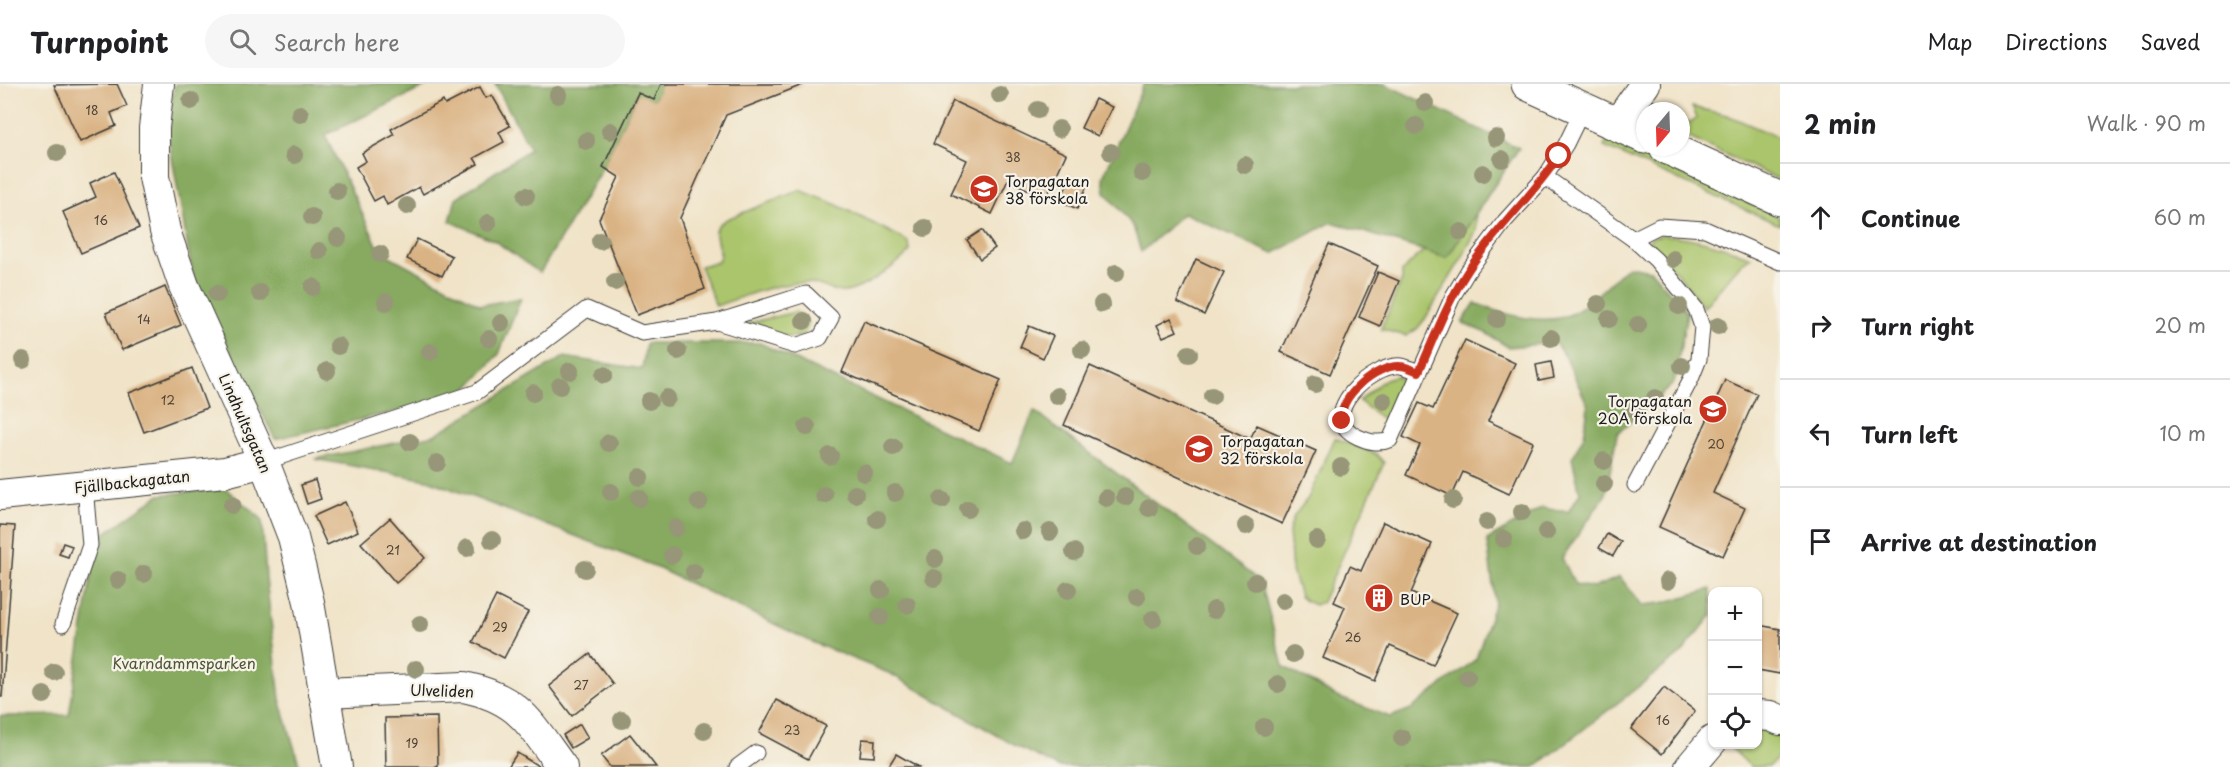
<!DOCTYPE html>
<meta charset="utf-8">
<style>
body{margin:0;font-family:"Playpen Sans",sans-serif;background:#f6f6f6;color:#202124}
.controls{position:absolute;right:18px;bottom:18px;display:grid;overflow:hidden;border-radius:12px;box-shadow:0 2px 4px #0004}
.controls button{width:54px;height:54px;display:grid;place-items:center;padding:0;border:0;border-bottom:2px solid #e0e0e0;background:#fff;color:#202124;font:30px sans-serif}
.compass{position:absolute;left:1636px;top:18px;width:54px;height:54px;border-radius:50%;background:#fff;box-shadow:0 2px 4px #0004;rotate:199deg}
.stop{position:absolute;width:18px;height:18px;margin:-14px;border:4px solid #c8321e;border-radius:50%;background:#fff}
.stop.end{background:#c8321e;border-color:#fff;box-shadow:0 2px 6px #0008}
.list{margin:0;padding:0;list-style:none}
h2{display:flex;justify-content:space-between;align-items:center;height:78px;margin:0;padding:0 24px;font-size:26px}
h2 small{font-size:20px;font-weight:400;color:#757577}
.list li{display:grid;grid-template-columns:39px 1fr auto;gap:18px;align-items:center;box-sizing:border-box;height:108px;padding:0 24px;border-top:2px solid #e0e0e0}
.list b{display:block;font-size:22px;white-space:nowrap}
.list em{font-size:20px;font-style:normal;color:#757577}
.icon{flex:none;width:33px;height:33px;fill:none;stroke:currentColor;stroke-width:2;stroke-linecap:round;stroke-linejoin:round}
.map{position:relative;flex:none;width:1780px;height:683px;overflow:hidden}
header{display:flex;align-items:center;gap:36px;box-sizing:border-box;height:84px;padding:0 30px;background:#fff;border-bottom:2px solid #e0e0e0}
header strong{font-size:28px}
nav{display:flex;gap:33px;margin-inline-start:auto;font-size:21px}
.search{width:420px;height:54px;background:#f6f6f6;display:flex;align-items:center;gap:15px;box-sizing:border-box;padding:0 21px;border-radius:33px;color:#757577;font-size:22px}
main{display:flex}
aside{flex:1;background:#fff}
.map>svg:first-child{display:block}
.green{fill:#aac56c;stroke:#637044;stroke-width:1.5}
.forest{fill:#87aa60;stroke:#52633e;stroke-width:1.5}
.building{fill:#dab384}
.lines{fill:none;stroke-linecap:round;stroke-linejoin:round}
.lane-casing{stroke:#3c3a36;stroke-width:17}
.street-casing{stroke:#3c3a36;stroke-width:32}
.secondary-casing{stroke:#3c3a36;stroke-width:35}
.lane{stroke:#fff;stroke-width:15}
.street{stroke:#fff;stroke-width:30}
.secondary{stroke:#fff;stroke-width:33}
.tree{fill:#979678}
.route{stroke:#c8321e;stroke-width:8}
.labels{text-anchor:middle;dominant-baseline:central;stroke-width:4.5;stroke-linejoin:round;paint-order:stroke}
.number-label{font-size:12px;fill:#4c4236}
.poi-label{font-size:15px;fill:#1c1c1c;stroke:#f7f3e8;text-anchor:start}
.street-label{font-size:15px;fill:#1c1c1c;stroke:#f7f3e8}
.park-label{font-size:15px;fill:#4e5738;stroke:#f7f3e8}
</style>
<header>
<strong>Turnpoint</strong>
<div class="search"><svg class="icon" aria-label="search" viewBox="0 0 24 24"><circle cx="10" cy="10" r="6"/><path d="M15 15l6 6"/></svg>Search here</div>
<nav><a>Map</a><a>Directions</a><a>Saved</a></nav>
</header>
<main>
<div class="map">
<svg width="1780" height="683" viewBox="0 0 1780 683">
<rect width="100%" height="100%" fill="#f7f3e8"/>
<filter id="ink" filterUnits="userSpaceOnUse"><feTurbulence type="fractalNoise" baseFrequency=".0167" numOctaves="2"/><feDisplacementMap in="SourceGraphic" scale="12" xChannelSelector="R" yChannelSelector="G"/><feConvolveMatrix kernelMatrix="1 2 1 2 8 2 1 2 1" color-interpolation-filters="sRGB"/></filter>
<filter id="wash" filterUnits="userSpaceOnUse"><feTurbulence type="fractalNoise" baseFrequency=".008" numOctaves="4" result="noise"/><feDisplacementMap in="SourceGraphic" scale="24" xChannelSelector="R" yChannelSelector="G"/><feGaussianBlur stdDeviation="1.35" result="paint"/><feColorMatrix in="noise" values="0 0 0 0 0 0 0 0 0 0 0 0 0 0 0 0 0 1.4 0 .05"/><feComposite in="paint" operator="in"/></filter>
<g filter="url(#wash)">
<rect width="100%" height="100%" fill="#f0e3c7"/>
<g class="green">
<polygon points="1692,23 1727,31 1780,54 1780,96 1681,50 1681,39 1691,38 1697,34"/>
<polygon points="1607,57 1780,133 1780,141 1604,63"/>
<path d="M800 106 835 120 902 154 909 159 910 167C897 181 859 210 840 208 826 206 818 197 800 199 772 200 743 213 716 222L700 182 718 178 720 171 715 147 719 140 727 135Z"/>
<polygon points="1473,131 1476,132 1476,147 1462,174 1425,235 1417,245 1406,252 1381,245 1402,196 1402,187 1446,146"/>
<path d="M1663 151C1694 153 1721 161 1751 173L1741 180 1704 223 1679 191 1651 162 1649 156 1653 153Z"/>
<path d="M795 228 803 231 809 240 804 251C786 257 766 247 748 242L749 239Z"/>
<polygon points="1395,292 1407,296 1407,300 1390,341 1359,317 1385,295"/>
<polygon points="1335,354 1376,370 1384,379 1322,518 1315,521 1304,516 1300,512 1292,487 1289,447 1294,432 1308,414"/>
<polygon points="1758,645 1780,654 1780,671 1770,682 1751,683 1728,661 1758,660"/>
</g>
<g class="forest">
<polygon points="175,0 431,0 325,51 380,167 481,221 521,214 499,270 460,313 275,355 193,193 167,45"/>
<polygon points="495,0 661,0 654,16 637,10 603,83 540,189 495,157 450,137 456,114 530,65"/>
<polygon points="1144,0 1385,0 1519,64 1447,174 1332,138 1273,170 1184,129 1141,168 1133,142 1105,108 1103,93"/>
<path d="M1628 182 1651 186 1687 229 1674 299 1617 350 1606 410 1562 474 1575 500 1593 504 1620 493 1642 521 1662 519 1711 505 1712 531 1682 569 1535 683H1058L1014 661 891 590 814 559 649 480 428 396 315 375 434 351 564 273 642 285 646 259H760L1012 379 1034 327 1261 498 1283 582 1335 612 1390 633 1411 625 1476 575 1495 518 1487 456 1542 424 1568 428 1580 409 1572 374 1584 351 1588 322 1565 272 1555 259 1508 263 1486 249 1462 239 1475 219C1501 230 1549 244 1575 228 1592 218 1612 196 1628 182Z"/>
<polygon points="225,404 262,435 266,494 280,615 300,683 0,683 0,632 69,631 97,455 159,411"/>
</g>
<g id="blocks">
<g class="building">
<polygon points="117,0 127,22 111,29 116,42 80,58 54,1"/>
<polygon points="661,0 805,0 726,31 680,134 705,205 637,231 599,135 619,93 603,83 638,9 654,16"/>
<polygon points="480,3 486,14 492,11 510,42 499,48 504,58 474,74 478,80 423,110 419,103 387,121 383,112 374,117 356,83 366,77 362,69 394,51 391,45 443,17 445,21"/>
<polygon points="1095,15 1112,23 1098,52 1081,44"/>
<polygon points="953,17 1066,70 1046,114 1008,96 992,130 951,110 967,76 933,60"/>
<polygon points="114,88 139,144 81,169 63,128 96,113 90,99"/>
<polygon points="1070,95 1087,102 1077,125 1060,117"/>
<polygon points="982,146 995,164 980,175 967,156"/>
<polygon points="417,155 452,172 442,192 407,175"/>
<polygon points="1329,160 1378,182 1330,290 1281,268"/>
<polygon points="1196,175 1224,188 1204,231 1177,218"/>
<polygon points="1378,188 1399,197 1380,242 1359,233"/>
<polygon points="165,203 181,241 122,266 106,229"/>
<polygon points="1171,234 1177,247 1163,253 1157,241"/>
<polygon points="864,237 1001,296 979,347 842,288"/>
<polygon points="1029,242 1053,252 1043,274 1020,263"/>
<polygon points="1465,256 1515,279 1488,337 1533,358 1509,410 1463,388 1452,412 1406,391 1420,361 1403,353 1419,319 1433,325"/>
<polygon points="1551,278 1554,294 1539,297 1536,281"/>
<polygon points="1090,282 1250,355 1257,341 1316,367 1282,440 1064,341"/>
<polygon points="192,284 207,324 144,348 129,309"/>
<polygon points="1725,296 1757,310 1713,409 1745,424 1723,472 1659,443"/>
<polygon points="315,396 321,415 307,420 301,401"/>
<polygon points="345,418 358,447 327,461 314,432"/>
<polygon points="390,434 425,474 396,499 361,459"/>
<polygon points="1383,438 1432,460 1411,509 1457,529 1433,581 1390,562 1375,597 1323,574 1345,523 1334,518 1350,482 1361,487"/>
<polygon points="0,441 15,442 2,613 0,613"/>
<polygon points="1607,450 1621,458 1613,472 1599,464"/>
<polygon points="63,459 72,462 68,473 59,470"/>
<polygon points="496,512 528,528 504,574 473,558"/>
<polygon points="1758,541 1780,545 1780,590 1758,586"/>
<polygon points="590,570 613,600 572,632 549,602"/>
<polygon points="1664,603 1695,627 1662,670 1631,645"/>
<polygon points="777,616 826,642 808,675 759,649"/>
<polygon points="437,633 438,683 386,683 385,634"/>
<polygon points="580,640 588,654 571,664 563,651"/>
<polygon points="630,650 656,683 610,683 601,672"/>
<polygon points="862,655 875,656 874,673 860,672"/>
<polygon points="517,669 540,683 508,683"/>
<polygon points="896,670 919,683 888,683"/>
</g>
</g>
</g>
<g filter="url(#ink)">
<use href="#blocks" fill-opacity="0" stroke="#3c3a36" stroke-width="1.5"/>
<g class="lines">
<g class="lane-casing">
<g id="lane">
<polyline points="1545,93 1633,155 1656,176 1696,225 1702,243 1699,275 1691,295 1635,401"/>
<polyline points="1633,155 1659,142 1705,145 1780,178"/>
<path d="M1419 288C1413 286 1407 283 1401 282 1372 279 1313 332 1358 353 1369 358 1378 360 1390 356L1453 212 1468 187 1505 137 1545 93 1566 60 1583 25"/>
<polyline points="264,378 477,308 587,225 642,249 717,238 806,210 831,234 820,254 795,262 717,238"/>
<polyline points="63,540 90,461 85,402"/>
<polyline points="737,683 756,669"/>
</g>
</g>
<g class="street-casing">
<g id="street">
<polyline points="159,0 154,44 154,93 165,147 184,202 264,378 293,453 309,518 337,683"/>
<polyline points="1617,40 1645,0"/>
<polyline points="0,411 225,388 264,378"/>
<path d="M324 609 464 603C521 615 530 640 562 683"/>
<polyline points="1758,631 1771,632 1780,636"/>
<polyline points="1690,683 1712,657"/>
</g>
</g>
<g class="secondary-casing">
<g id="secondary">
<polyline points="1528,0 1645,53"/>
<polyline points="1666,63 1780,115"/>
</g>
</g>
<use href="#lane" class="lane"/>
<use href="#street" class="street"/>
<use href="#secondary" class="secondary"/>
</g>
<g class="tree">
<circle cx="558" cy="11" r="9"/>
<circle cx="1000" cy="11" r="9"/>
<circle cx="191" cy="17" r="9"/>
<circle cx="1425" cy="19" r="9"/>
<circle cx="1038" cy="26" r="9"/>
<circle cx="300" cy="30" r="9"/>
<circle cx="1416" cy="42" r="9"/>
<circle cx="1059" cy="45" r="9"/>
<circle cx="610" cy="47" r="9"/>
<circle cx="1496" cy="54" r="9"/>
<circle cx="586" cy="57" r="9"/>
<circle cx="1111" cy="68" r="9"/>
<circle cx="57" cy="69" r="9"/>
<circle cx="294" cy="71" r="9"/>
<circle cx="1502" cy="75" r="9"/>
<circle cx="1245" cy="81" r="9"/>
<circle cx="1142" cy="89" r="9"/>
<circle cx="1483" cy="89" r="9"/>
<circle cx="337" cy="107" r="9"/>
<circle cx="526" cy="112" r="9"/>
<circle cx="407" cy="122" r="9"/>
<circle cx="312" cy="133" r="9"/>
<circle cx="488" cy="139" r="9"/>
<circle cx="925" cy="144" r="9"/>
<circle cx="1461" cy="148" r="9"/>
<circle cx="338" cy="154" r="9"/>
<circle cx="600" cy="157" r="9"/>
<circle cx="319" cy="167" r="9"/>
<circle cx="380" cy="170" r="9"/>
<circle cx="1673" cy="175" r="9"/>
<circle cx="1116" cy="189" r="9"/>
<circle cx="615" cy="198" r="9"/>
<circle cx="313" cy="203" r="9"/>
<circle cx="260" cy="209" r="9"/>
<circle cx="217" cy="210" r="9"/>
<circle cx="386" cy="218" r="9"/>
<circle cx="1102" cy="220" r="9"/>
<circle cx="1598" cy="220" r="9"/>
<circle cx="1679" cy="222" r="9"/>
<circle cx="1497" cy="235" r="9"/>
<circle cx="1609" cy="235" r="9"/>
<circle cx="804" cy="237" r="9"/>
<circle cx="501" cy="239" r="9"/>
<circle cx="1638" cy="241" r="9"/>
<circle cx="1718" cy="242" r="9"/>
<circle cx="1551" cy="254" r="9"/>
<circle cx="489" cy="255" r="9"/>
<circle cx="338" cy="262" r="9"/>
<circle cx="1082" cy="266" r="9"/>
<circle cx="678" cy="267" r="9"/>
<circle cx="430" cy="268" r="9"/>
<circle cx="1189" cy="270" r="9"/>
<circle cx="23" cy="276" r="9"/>
<circle cx="1682" cy="282" r="9"/>
<circle cx="327" cy="287" r="9"/>
<circle cx="570" cy="287" r="9"/>
<circle cx="604" cy="291" r="9"/>
<circle cx="1315" cy="300" r="9"/>
<circle cx="560" cy="302" r="9"/>
<circle cx="533" cy="309" r="9"/>
<circle cx="1057" cy="312" r="9"/>
<circle cx="1212" cy="312" r="9"/>
<circle cx="667" cy="314" r="9"/>
<circle cx="1655" cy="314" r="9"/>
<circle cx="649" cy="317" r="9"/>
<circle cx="1384" cy="317" r="9"/>
<circle cx="1635" cy="327" r="9"/>
<circle cx="807" cy="343" r="9"/>
<circle cx="410" cy="358" r="9"/>
<circle cx="609" cy="359" r="9"/>
<circle cx="893" cy="363" r="9"/>
<circle cx="830" cy="372" r="9"/>
<circle cx="1604" cy="377" r="9"/>
<circle cx="437" cy="379" r="9"/>
<circle cx="1341" cy="383" r="9"/>
<circle cx="864" cy="389" r="9"/>
<circle cx="640" cy="393" r="9"/>
<circle cx="1604" cy="400" r="9"/>
<circle cx="611" cy="408" r="9"/>
<circle cx="895" cy="409" r="9"/>
<circle cx="855" cy="410" r="9"/>
<circle cx="824" cy="411" r="9"/>
<circle cx="1125" cy="413" r="9"/>
<circle cx="639" cy="414" r="9"/>
<circle cx="1106" cy="414" r="9"/>
<circle cx="942" cy="416" r="9"/>
<circle cx="1453" cy="416" r="9"/>
<circle cx="699" cy="418" r="9"/>
<circle cx="232" cy="421" r="9"/>
<circle cx="1149" cy="424" r="9"/>
<circle cx="968" cy="425" r="9"/>
<circle cx="1522" cy="428" r="9"/>
<circle cx="877" cy="435" r="9"/>
<circle cx="1487" cy="438" r="9"/>
<circle cx="1246" cy="442" r="9"/>
<circle cx="676" cy="444" r="9"/>
<circle cx="1023" cy="447" r="9"/>
<circle cx="1050" cy="448" r="9"/>
<circle cx="1546" cy="448" r="9"/>
<circle cx="1504" cy="455" r="9"/>
<circle cx="492" cy="456" r="9"/>
<circle cx="1317" cy="456" r="9"/>
<circle cx="1197" cy="462" r="9"/>
<circle cx="467" cy="464" r="9"/>
<circle cx="1074" cy="468" r="9"/>
<circle cx="672" cy="471" r="9"/>
<circle cx="935" cy="475" r="9"/>
<circle cx="585" cy="485" r="9"/>
<circle cx="694" cy="488" r="9"/>
<circle cx="144" cy="490" r="9"/>
<circle cx="934" cy="494" r="9"/>
<circle cx="118" cy="496" r="9"/>
<circle cx="1668" cy="497" r="9"/>
<circle cx="1255" cy="498" r="9"/>
<circle cx="881" cy="506" r="9"/>
<circle cx="1068" cy="506" r="9"/>
<circle cx="1137" cy="513" r="9"/>
<circle cx="1283" cy="517" r="9"/>
<circle cx="907" cy="521" r="9"/>
<circle cx="1214" cy="526" r="9"/>
<circle cx="880" cy="533" r="9"/>
<circle cx="1153" cy="535" r="9"/>
<circle cx="420" cy="540" r="9"/>
<circle cx="1293" cy="570" r="9"/>
<circle cx="416" cy="585" r="9"/>
<circle cx="54" cy="588" r="9"/>
<circle cx="1467" cy="593" r="9"/>
<circle cx="1278" cy="600" r="9"/>
<circle cx="44" cy="611" r="9"/>
<circle cx="622" cy="636" r="9"/>
<circle cx="1264" cy="643" r="9"/>
<circle cx="704" cy="647" r="9"/>
<circle cx="1402" cy="654" r="9"/>
</g>
</g>
<g class="lines" filter="url(#ink)">
<path class="route" d="M1342 337C1337 313 1378 280 1400 282 1406 282 1413 286 1419 288 1434 254 1447 219 1467 188 1494 146 1532 113 1559 72"/>
</g>
<defs>
<g id="school-disc" transform="scale(1.5)"><circle r="9.5" fill="#c8321e" stroke="#f7f3e8"/><path d="M0-5L7-2L0 1L-7-2ZM-4 1L0 2.5L4 1V4Q0 6-4 4Z" fill="#fff"/></g>
<g id="building-disc" transform="scale(1.5)"><circle r="9.5" fill="#c8321e" stroke="#f7f3e8"/><path d="M-4-6H4V6H1V3H-1V6H-4ZM-2.5-4.3h1.7v1.8h-1.7ZM.8-4.3h1.7v1.8H.8ZM-2.5-1h1.7V.8h-1.7ZM.8-1h1.7V.8H.8Z" fill="#fff"/></g>
</defs>
<g fill-rule="evenodd">
<use href="#school-disc" x="984" y="105"/>
<use href="#school-disc" x="1713" y="325"/>
<use href="#school-disc" x="1199" y="365"/>
<use href="#building-disc" x="1379" y="514"/>
</g>
<g class="labels">
<g class="number-label">
<text x="92" y="26">18</text>
<text x="1013" y="73">38</text>
<text x="101" y="136">16</text>
<text x="144" y="235">14</text>
<text x="168" y="316">12</text>
<text x="1716" y="360">20</text>
<text x="393" y="466">21</text>
<text x="500" y="543">29</text>
<text x="1353" y="553">26</text>
<text x="581" y="601">27</text>
<text x="1663" y="636">16</text>
<text x="792" y="646">23</text>
<text x="412" y="659">19</text>
</g>
<g class="poi-label">
<text x="1005" y="96">Torpagatan<tspan x="1005" dy="17">38 förskola</tspan></text>
<text x="1692" y="316" text-anchor="end">Torpagatan<tspan x="1692" dy="17">20A förskola</tspan></text>
<text x="1220" y="356">Torpagatan<tspan x="1220" dy="17">32 förskola</tspan></text>
<text x="1400" y="514">BUP</text>
</g>
<g class="street-label">
<text transform="translate(246 339) rotate(66)">Lindhultsgatan</text>
<text transform="translate(132 397) rotate(-6)">Fjällbackagatan</text>
<text transform="translate(442 606) rotate(2)">Ulveliden</text>
</g>
<g class="park-label">
<text x="184" y="578">Kvarndammsparken</text>
</g>
</g>
</svg>
<div class="controls">
<button>+</button>
<button>−</button>
<button><svg class="icon" aria-label="locate" viewBox="0 0 24 24"><circle cx="12" cy="12" r="6"/><path d="M12 2v4M12 18v4M2 12h4M18 12h4"/></svg></button>
</div>
<svg class="compass" viewBox="-18 -18 36 36"><path d="M0-13l5 13h-10z" fill="#e53935"/><path d="M0 13l5-13h-10z" fill="#757577"/></svg>
<div class="stop" style="left:1559px;top:72px"></div>
<div class="stop end" style="left:1342px;top:337px"></div>
</div>
<aside>
<h2>2 min<small>Walk · 90 m</small></h2>
<ul class="list">
<li><svg class="icon" aria-label="ahead" viewBox="0 0 24 24"><path d="M12 20V5M6 11l6-6 6 6"/></svg><div><b>Continue</b></div><em>60 m</em></li>
<li><svg class="icon" aria-label="right" viewBox="0 0 24 24"><path d="M7 20v-9h11M14 6l5 5-5 5"/></svg><div><b>Turn right</b></div><em>20 m</em></li>
<li><svg class="icon" aria-label="left" viewBox="0 0 24 24"><path d="M17 20v-9H6M10 6l-5 5 5 5"/></svg><div><b>Turn left</b></div><em>10 m</em></li>
<li><svg class="icon" aria-label="arrive" viewBox="0 0 24 24"><path d="M6 21V4h12l-3 4 3 4H6"/></svg><div><b>Arrive at destination</b></div></li>
</ul>
</aside>
</main>
